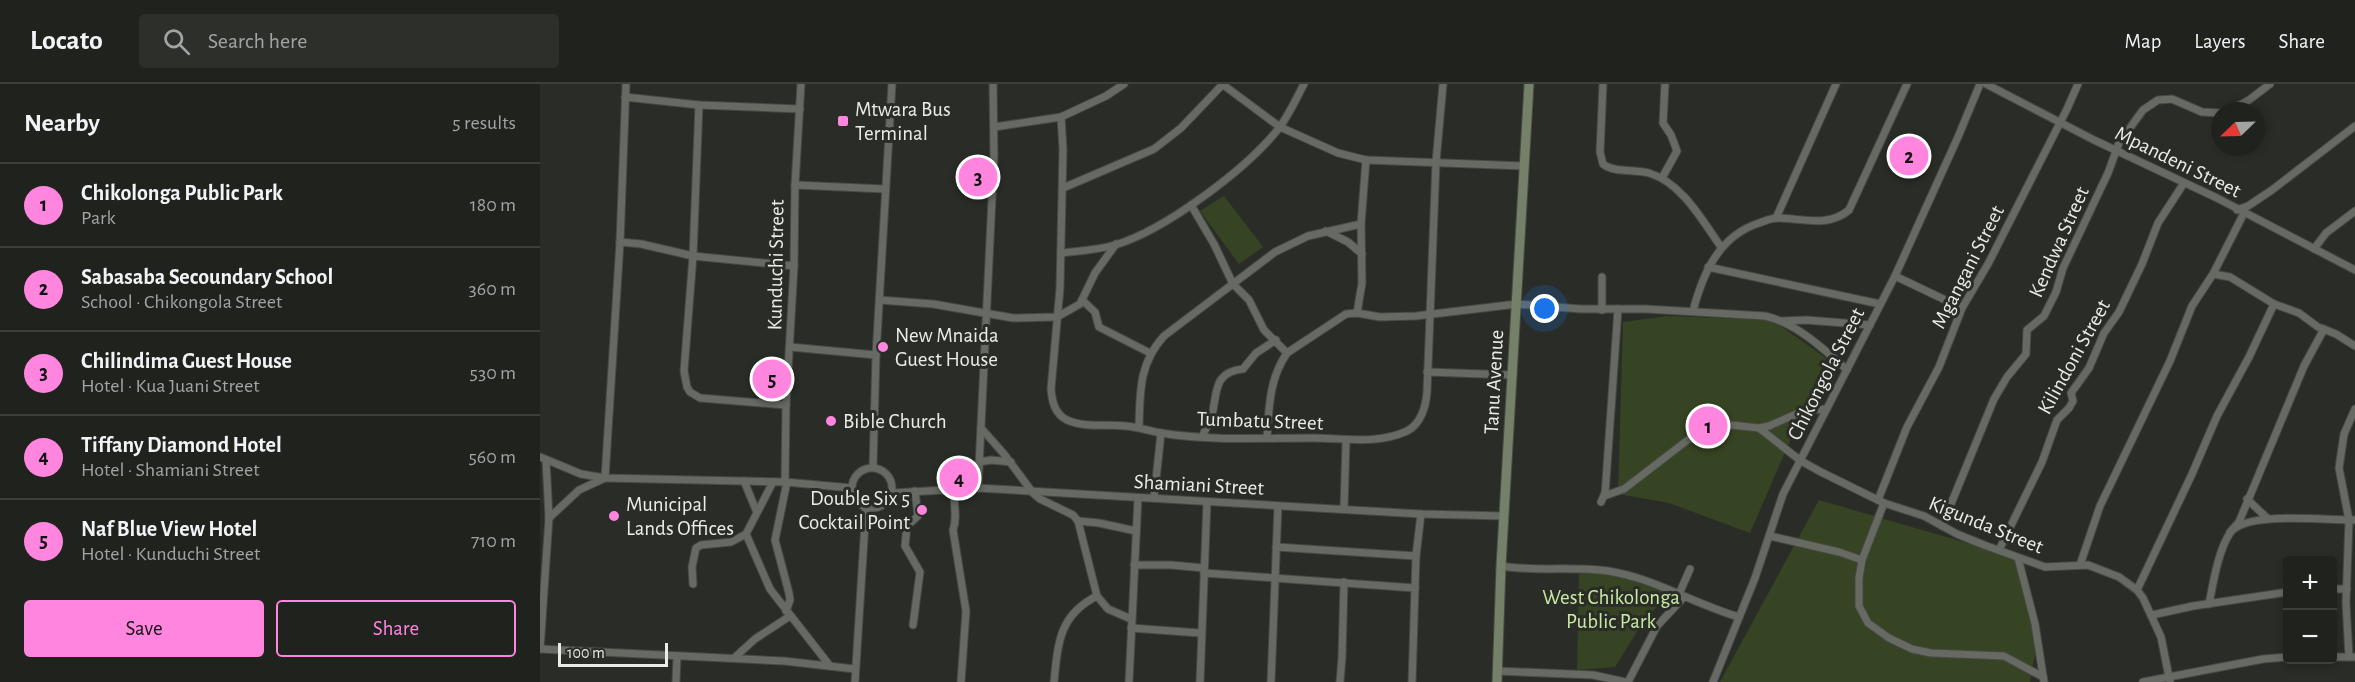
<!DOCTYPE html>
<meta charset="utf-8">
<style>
body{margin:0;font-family:"Alegreya Sans",sans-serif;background:#2d2f2a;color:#f1f3f6}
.controls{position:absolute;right:18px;bottom:18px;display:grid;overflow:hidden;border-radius:6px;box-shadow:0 3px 9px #0003}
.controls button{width:54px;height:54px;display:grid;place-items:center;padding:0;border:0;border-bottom:2px solid #3d3f3b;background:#20221d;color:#f1f3f6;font:30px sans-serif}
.compass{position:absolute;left:1671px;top:18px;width:54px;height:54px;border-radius:50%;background:#20221d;box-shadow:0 3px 9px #0003;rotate:247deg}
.scale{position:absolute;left:18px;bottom:15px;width:110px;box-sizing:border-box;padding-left:6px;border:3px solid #eaece8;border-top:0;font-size:16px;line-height:21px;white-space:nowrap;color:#eaece8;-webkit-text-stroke:4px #2a2d27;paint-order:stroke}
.you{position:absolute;left:1005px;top:225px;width:21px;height:21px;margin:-15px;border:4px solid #fff;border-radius:50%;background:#1a73e8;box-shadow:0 0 0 9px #1a73e833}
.badge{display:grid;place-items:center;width:39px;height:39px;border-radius:50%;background:#ff85df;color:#111;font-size:20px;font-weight:700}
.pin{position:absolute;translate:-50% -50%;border:3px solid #fff;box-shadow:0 2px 6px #0006}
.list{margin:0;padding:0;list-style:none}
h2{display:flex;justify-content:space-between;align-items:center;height:78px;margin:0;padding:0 24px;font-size:26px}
h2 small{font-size:20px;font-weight:400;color:#a2a4a4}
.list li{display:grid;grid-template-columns:39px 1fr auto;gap:18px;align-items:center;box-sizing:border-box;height:84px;padding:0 24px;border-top:2px solid #3d3f3b}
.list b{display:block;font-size:22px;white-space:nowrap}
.list p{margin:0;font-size:20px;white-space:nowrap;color:#a2a4a4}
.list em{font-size:20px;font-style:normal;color:#a2a4a4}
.actions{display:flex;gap:12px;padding:18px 24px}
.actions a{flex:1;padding:14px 0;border:2px solid #ff85df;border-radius:6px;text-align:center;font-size:21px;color:#ff85df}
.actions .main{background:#ff85df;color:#111}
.icon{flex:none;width:33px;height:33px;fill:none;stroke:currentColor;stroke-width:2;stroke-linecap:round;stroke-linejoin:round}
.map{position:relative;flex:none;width:1815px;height:598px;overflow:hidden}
header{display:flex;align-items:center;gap:36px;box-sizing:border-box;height:84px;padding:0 30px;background:#20221d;border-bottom:2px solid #3d3f3b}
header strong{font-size:28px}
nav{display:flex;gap:33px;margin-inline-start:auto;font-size:21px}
.search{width:420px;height:54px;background:#2d2f2a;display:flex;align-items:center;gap:15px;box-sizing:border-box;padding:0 21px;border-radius:6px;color:#a2a4a4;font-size:22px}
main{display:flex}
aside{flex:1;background:#20221d}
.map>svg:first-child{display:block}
.green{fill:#364423}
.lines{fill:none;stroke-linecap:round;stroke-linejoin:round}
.street-casing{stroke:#464944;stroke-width:9}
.secondary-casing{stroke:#464944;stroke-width:11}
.street{stroke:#666a63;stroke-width:7}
.secondary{stroke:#748067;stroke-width:9}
.poi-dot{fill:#ff85df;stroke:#2a2d27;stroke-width:2}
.labels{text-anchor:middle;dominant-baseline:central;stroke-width:6;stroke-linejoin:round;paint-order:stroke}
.poi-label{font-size:21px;fill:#eaece8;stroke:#2a2d27;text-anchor:start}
.street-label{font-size:21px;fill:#eaece8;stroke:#2a2d27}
.park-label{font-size:21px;fill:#caeaa2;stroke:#2a2d27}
</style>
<header>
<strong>Locato</strong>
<div class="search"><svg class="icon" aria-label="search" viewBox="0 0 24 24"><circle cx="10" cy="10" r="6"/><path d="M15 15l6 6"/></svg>Search here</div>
<nav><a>Map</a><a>Layers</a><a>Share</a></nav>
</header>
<main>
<aside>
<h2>Nearby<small>5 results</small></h2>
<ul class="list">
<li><span class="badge">1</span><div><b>Chikolonga Public Park</b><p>Park</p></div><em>180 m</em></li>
<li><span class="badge">2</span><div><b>Sabasaba Secoundary School</b><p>School · Chikongola Street</p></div><em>360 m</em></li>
<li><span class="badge">3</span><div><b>Chilindima Guest House</b><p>Hotel · Kua Juani Street</p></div><em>530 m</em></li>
<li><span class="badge">4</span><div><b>Tiffany Diamond Hotel</b><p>Hotel · Shamiani Street</p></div><em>560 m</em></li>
<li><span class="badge">5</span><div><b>Naf Blue View Hotel</b><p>Hotel · Kunduchi Street</p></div><em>710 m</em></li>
</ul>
<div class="actions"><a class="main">Save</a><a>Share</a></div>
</aside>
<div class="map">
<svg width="1815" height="598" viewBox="0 0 1815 598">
<rect width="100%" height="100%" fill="#2a2d27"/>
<g class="green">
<polygon points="684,112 723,163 699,180 660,127"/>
<polygon points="1127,232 1232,236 1286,274 1210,449 1129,419 1078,410 1083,238"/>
<polygon points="1279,416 1475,473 1496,563 1490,598 1180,598"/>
<polygon points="1039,489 1073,490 1130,510 1105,535 1075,583 1037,586"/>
</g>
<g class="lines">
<g class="street-casing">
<g id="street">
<polyline points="682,0 740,43 798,69 826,76 984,82"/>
<path d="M1063 0 1060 68 1063 80C1074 89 1095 85 1109 89 1142 99 1162 136 1181 163"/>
<polyline points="1446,0 1554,56 1677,114 1815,186"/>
<polyline points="85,13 159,21 260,25"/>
<polyline points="159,21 153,172 144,287 147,303 150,308 160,314 246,321"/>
<polyline points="1689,27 1709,16 1730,0"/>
<path d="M521 33 523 65 520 204 511 305C512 318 515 330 527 336 545 344 567 340 586 342 598 343 609 347 621 349 671 357 722 354 772 354 804 354 837 361 867 347 881 340 886 322 887 308L896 78 903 0"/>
<polyline points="454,43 521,33 566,12 584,0"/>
<polyline points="1122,94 1137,67 1131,51 1123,39 1125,0"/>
<polyline points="255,101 345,105"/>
<polyline points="523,104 614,65 641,44 683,0"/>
<polyline points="651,121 674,160 693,200 709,216 724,246 747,269"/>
<polyline points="1697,126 1708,122 1732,106 1815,42"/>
<polyline points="1236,134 1296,0"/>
<polyline points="786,147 808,158 822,170"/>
<polyline points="80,158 101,160 153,172 254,182"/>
<polyline points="1774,165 1786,149 1815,127"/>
<path d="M521 169C539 167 557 166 575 161 625 146 707 85 739 44 749 31 756 15 764 0"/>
<polyline points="1168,183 1340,220"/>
<polyline points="1673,190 1690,193 1734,220 1759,229 1778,243 1796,250 1815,262"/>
<polyline points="1355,192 1422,224"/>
<polyline points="340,216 393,220 473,234 517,233 540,220 555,189 576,160"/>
<polyline points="542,216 555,228 559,243 610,269"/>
<polyline points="1062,226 1062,193"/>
<path d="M1153 227C1163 189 1179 152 1219 139 1225 137 1231 134 1237 134 1261 134 1288 144 1309 126L1367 0"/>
<polyline points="817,229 822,199 821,140 826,76"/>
<polyline points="1242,237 1266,236 1330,241"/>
<polyline points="250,263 336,271"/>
<polyline points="887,288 973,291"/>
<path d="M599 343C600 308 599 279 624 252L735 168 768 152 821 140"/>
<polyline points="441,344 464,370 493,409 500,415 533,431 538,437 557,512 568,525 591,535"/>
<polyline points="1219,344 1261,377 1281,388 1344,419 1384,432 1417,450 1444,461 1505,483 1548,481 1579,493 1597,506 1603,514 1621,553 1630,598"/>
<path d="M663 352C664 345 669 342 671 335 678 312 671 288 703 285L716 269 736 256"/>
<path d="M727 354C729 324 729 295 747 269L806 230 817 229 840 233 876 232 977 220 1041 225H1106L1225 232C1256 239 1284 265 1307 286"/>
<polyline points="0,373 41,390 65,394 245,398 312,404"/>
<polyline points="6,376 9,434 0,565 244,577 315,585"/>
<polyline points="439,378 451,376 471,378"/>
<polyline points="333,383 336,271 352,0"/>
<circle cx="332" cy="404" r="20"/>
<polyline points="204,397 216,426"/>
<polyline points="245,398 246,321 254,182 255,101 261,0"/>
<path d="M414 404C413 419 418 432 413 446L426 527 421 598"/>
<polyline points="438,404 454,73 453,0"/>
<polyline points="353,409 438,404 881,430 964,432"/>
<polyline points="1064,412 1084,405 1149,355 1164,348 1191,341 1219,344 1229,342 1263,327 1286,325"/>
<polyline points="614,414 621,349"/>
<polyline points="1707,415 1727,434"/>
<polyline points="1338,416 1367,343 1399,283 1422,224 1448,180 1527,25 1538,0"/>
<polyline points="1061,418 1065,409 1066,397 1078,225"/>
<polyline points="1344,419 1322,476 1319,494 1319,522 1328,539 1349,554 1372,565 1391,569 1464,572 1503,593"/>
<polyline points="804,424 806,358"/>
<polyline points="9,434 39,406 65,394 80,158 86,0"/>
<polyline points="538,437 559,439 596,447"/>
<polyline points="1402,442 1454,315 1467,293 1486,270 1487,246 1504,232 1516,208 1523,184 1568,89 1579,59 1603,26 1618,16 1632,15 1662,28 1680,29"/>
<polyline points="1690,448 1699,438 1764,282 1784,245"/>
<polyline points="206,450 230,505 290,582"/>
<polyline points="1230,452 1299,468 1322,476"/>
<polyline points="736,463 876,472"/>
<polyline points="1459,466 1502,378 1517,336 1529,324 1533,317 1531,309 1549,284 1564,249 1579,228 1602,180 1618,139 1644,99"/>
<polyline points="1478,474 1495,540 1504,598"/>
<polyline points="594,481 631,481 664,484"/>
<polyline points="1540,481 1560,422 1630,277 1652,222 1673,190 1704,129"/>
<path d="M961 482C996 488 1033 482 1068 487 1114 494 1154 520 1199 533"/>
<polyline points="664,489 875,504"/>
<polyline points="153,500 152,483 156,464 161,461 191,458 206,450 233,398"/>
<polyline points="1792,505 1807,505"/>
<polyline points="1597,506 1652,390 1677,332 1709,273 1734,220"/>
<polyline points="1139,510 1150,485"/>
<path d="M1669 520C1673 500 1678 467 1690 449 1705 426 1788 437 1815 436"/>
<polyline points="246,527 250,516 249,509 235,456 247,398"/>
<polyline points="1612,531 1653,522 1748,508"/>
<polyline points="373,541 380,488 365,462 367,442 378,432 375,407"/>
<polyline points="591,544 660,549"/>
<polyline points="1792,573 1815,573"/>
<polyline points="1809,573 1806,519 1809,436 1799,384 1804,350 1815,325"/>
<polyline points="194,574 215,555 250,532"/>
<polyline points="957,587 1053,591 1085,598"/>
<polyline points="136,598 137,572"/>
<polyline points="315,598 326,423"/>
<path d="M514 598C518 559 519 531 557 512"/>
<polyline points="589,598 598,414"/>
<polyline points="660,598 667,418"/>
<polyline points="731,598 738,422"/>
<polyline points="800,598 802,573 804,498"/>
<polyline points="872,598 876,472 881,430"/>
<polyline points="1088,598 1117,542 1144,513"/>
<polyline points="1173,598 1215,494 1243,410 1355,192 1418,53 1440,0"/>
<polyline points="1603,598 1723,575 1748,573"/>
</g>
</g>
<g class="secondary-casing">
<polyline id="secondary" points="957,598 961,482 989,0"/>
</g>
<use href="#street" class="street"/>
<use href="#secondary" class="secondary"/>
</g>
<g class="poi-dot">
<rect x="297" y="31" width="12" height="12" rx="3"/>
<circle cx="343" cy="263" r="6"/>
<circle cx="291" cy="337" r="6"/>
<circle cx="382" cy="426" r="6"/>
<circle cx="74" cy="432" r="6"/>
</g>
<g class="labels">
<g class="poi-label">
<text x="315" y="25">Mtwara Bus<tspan x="315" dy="24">Terminal</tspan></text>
<text x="355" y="251">New Mnaida<tspan x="355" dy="24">Guest House</tspan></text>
<text x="303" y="337">Bible Church</text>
<text x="370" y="414" text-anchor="end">Double Six 5<tspan x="370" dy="24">Cocktail Point</tspan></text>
<text x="86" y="420">Municipal<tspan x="86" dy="24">Lands Offices</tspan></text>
</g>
<g class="street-label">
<text transform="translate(1638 78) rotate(26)">Mpandeni Street</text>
<text transform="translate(1519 158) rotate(-66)">Kendwa Street</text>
<text transform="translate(236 181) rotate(-89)">Kunduchi Street</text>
<text transform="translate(1428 183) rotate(-63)">Mgangani Street</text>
<text transform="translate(1534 273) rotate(-61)">Kilindoni Street</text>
<text transform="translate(1286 290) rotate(-63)">Chikongola Street</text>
<text transform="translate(954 298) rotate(-87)">Tanu Avenue</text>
<text transform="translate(720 337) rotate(2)">Tumbatu Street</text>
<text transform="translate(659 401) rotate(3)">Shamiani Street</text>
<text transform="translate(1446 441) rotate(22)">Kigunda Street</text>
</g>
<g class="park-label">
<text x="1071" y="513">West Chikolonga<tspan x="1071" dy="24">Public Park</tspan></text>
</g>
</g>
</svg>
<div class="controls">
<button>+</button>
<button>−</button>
</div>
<svg class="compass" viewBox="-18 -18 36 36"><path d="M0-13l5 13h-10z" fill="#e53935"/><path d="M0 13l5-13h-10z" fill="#a2a4a4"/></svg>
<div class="scale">100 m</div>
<div class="you"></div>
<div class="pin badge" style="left:1168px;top:342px">1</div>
<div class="pin badge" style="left:1369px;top:72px">2</div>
<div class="pin badge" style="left:438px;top:93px">3</div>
<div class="pin badge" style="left:419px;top:394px">4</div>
<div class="pin badge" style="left:232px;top:295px">5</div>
</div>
</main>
